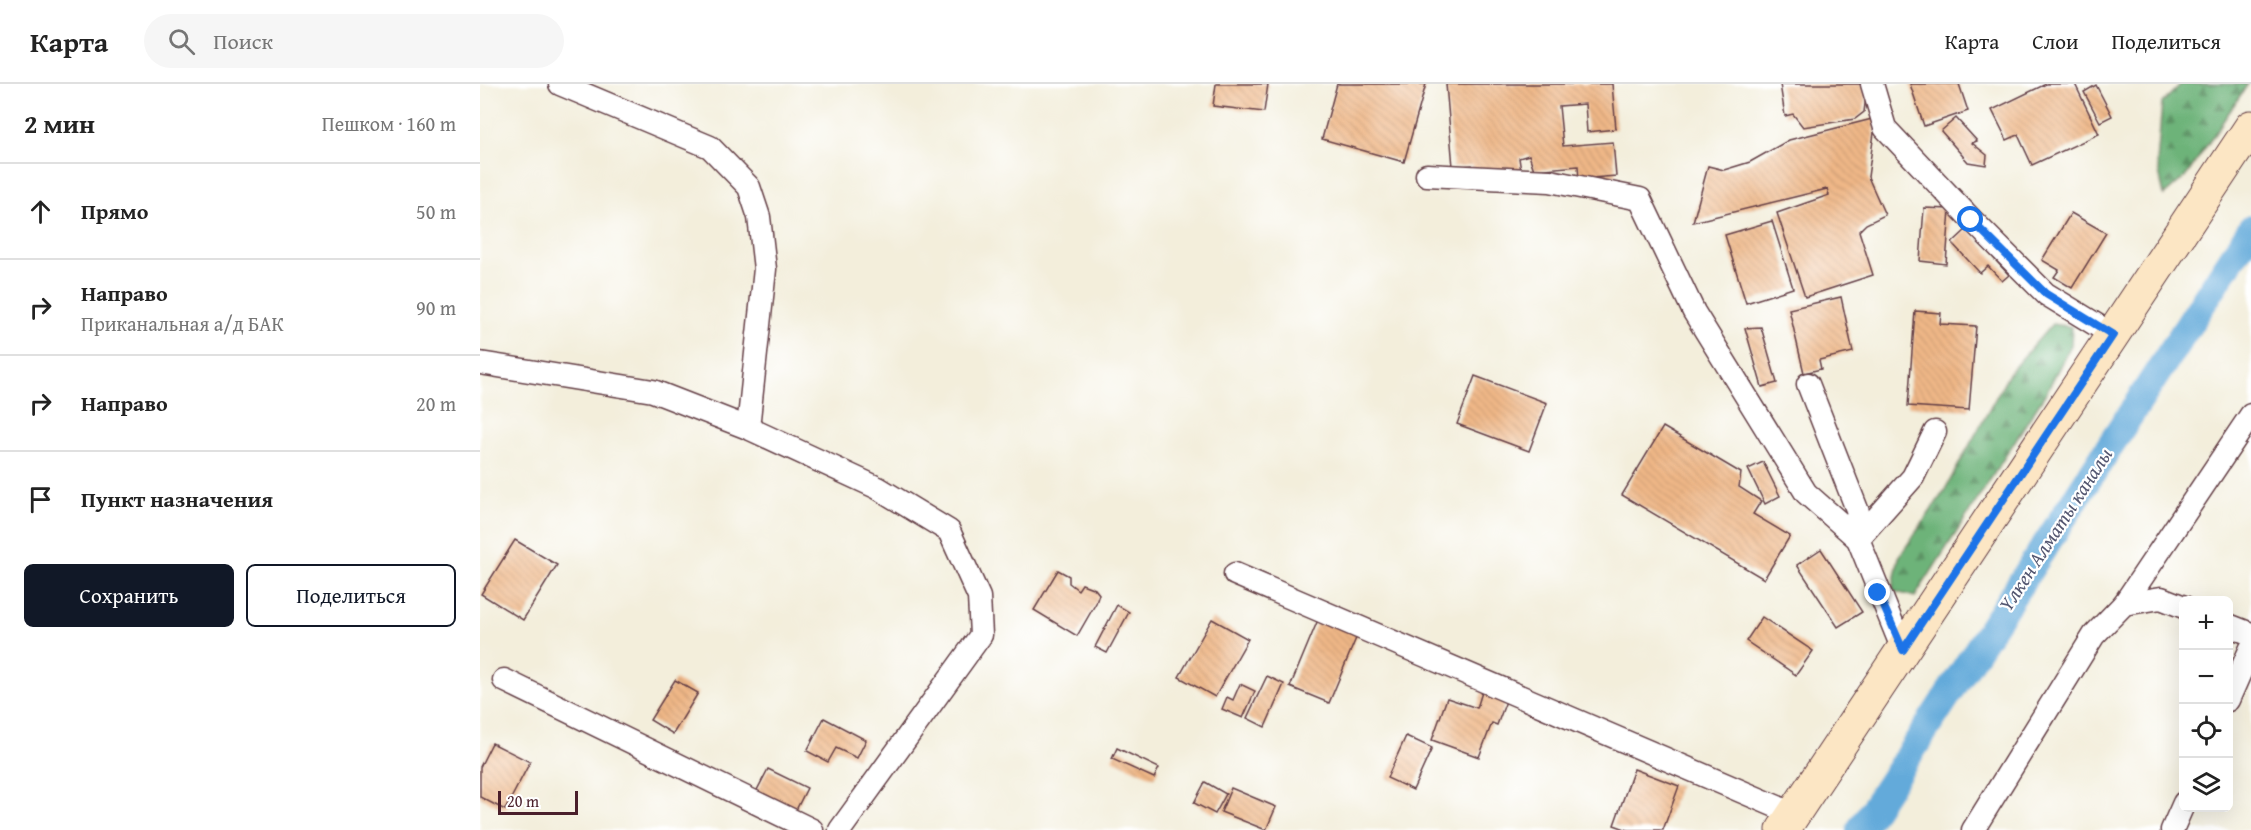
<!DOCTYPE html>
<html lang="ru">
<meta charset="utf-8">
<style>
body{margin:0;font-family:"Gentium Book Plus",serif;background:#f6f6f6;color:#222}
.controls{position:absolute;right:18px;bottom:18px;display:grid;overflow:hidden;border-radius:9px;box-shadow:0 6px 24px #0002}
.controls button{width:54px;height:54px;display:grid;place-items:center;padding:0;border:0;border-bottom:2px solid #e0e0e0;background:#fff;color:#222;font:30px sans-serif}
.scale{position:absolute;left:18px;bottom:15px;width:80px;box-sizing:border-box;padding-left:6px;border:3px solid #4a1f2b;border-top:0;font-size:16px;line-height:21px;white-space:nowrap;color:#4a1f2b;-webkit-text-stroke:4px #fff;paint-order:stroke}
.stop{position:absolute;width:18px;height:18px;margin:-14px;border:4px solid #1a73e8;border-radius:50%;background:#fff}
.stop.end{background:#1a73e8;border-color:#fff;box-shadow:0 2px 6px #0008}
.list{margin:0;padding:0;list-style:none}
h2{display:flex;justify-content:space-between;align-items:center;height:78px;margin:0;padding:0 24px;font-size:26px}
h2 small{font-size:20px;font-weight:400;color:#767676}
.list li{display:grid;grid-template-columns:39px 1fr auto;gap:18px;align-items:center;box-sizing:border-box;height:96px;padding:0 24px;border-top:2px solid #e0e0e0}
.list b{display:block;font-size:22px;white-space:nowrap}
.list p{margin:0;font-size:20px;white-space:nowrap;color:#767676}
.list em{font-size:20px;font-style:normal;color:#767676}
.actions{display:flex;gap:12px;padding:18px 24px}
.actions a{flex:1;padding:14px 0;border:2px solid #111827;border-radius:9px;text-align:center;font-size:21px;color:#111827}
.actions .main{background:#111827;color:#fff}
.icon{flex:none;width:33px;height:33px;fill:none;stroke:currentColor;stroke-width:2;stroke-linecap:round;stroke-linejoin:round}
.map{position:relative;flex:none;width:1771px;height:746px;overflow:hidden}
header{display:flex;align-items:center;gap:36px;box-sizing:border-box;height:84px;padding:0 30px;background:#fff;border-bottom:2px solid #e0e0e0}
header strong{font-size:28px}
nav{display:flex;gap:33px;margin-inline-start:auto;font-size:21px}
.search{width:420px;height:54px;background:#f6f6f6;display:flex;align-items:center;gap:15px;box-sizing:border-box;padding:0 21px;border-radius:33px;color:#767676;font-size:22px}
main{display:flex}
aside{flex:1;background:#fff}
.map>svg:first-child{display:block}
.forest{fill:url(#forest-firs);stroke:#5c6952;stroke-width:1.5}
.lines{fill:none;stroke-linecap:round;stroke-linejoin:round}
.canal{stroke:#64aada;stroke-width:28}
.building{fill:url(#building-back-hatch)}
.street-casing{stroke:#633e45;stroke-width:25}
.secondary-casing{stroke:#633e45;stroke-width:35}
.street{stroke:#fff;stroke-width:22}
.secondary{stroke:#fce6c4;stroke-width:33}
.route{stroke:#1a73e8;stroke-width:8}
.labels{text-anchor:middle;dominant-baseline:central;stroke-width:4.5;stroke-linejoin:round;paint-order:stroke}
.water-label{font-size:20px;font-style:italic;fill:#545771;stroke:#fff}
</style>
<header>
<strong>Карта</strong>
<div class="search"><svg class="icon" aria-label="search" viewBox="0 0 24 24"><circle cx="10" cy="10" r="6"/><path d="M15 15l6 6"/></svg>Поиск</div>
<nav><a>Карта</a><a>Слои</a><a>Поделиться</a></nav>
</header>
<main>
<aside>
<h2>2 мин<small>Пешком · 160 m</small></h2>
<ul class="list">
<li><svg class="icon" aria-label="ahead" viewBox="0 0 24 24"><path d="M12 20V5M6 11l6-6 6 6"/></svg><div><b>Прямо</b></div><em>50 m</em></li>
<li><svg class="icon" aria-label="right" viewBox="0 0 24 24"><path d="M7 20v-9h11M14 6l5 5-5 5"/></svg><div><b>Направо</b><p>Приканальная а/д БАК</p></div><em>90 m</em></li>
<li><svg class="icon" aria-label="right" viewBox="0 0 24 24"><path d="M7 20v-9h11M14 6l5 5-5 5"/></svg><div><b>Направо</b></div><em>20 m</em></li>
<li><svg class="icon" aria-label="arrive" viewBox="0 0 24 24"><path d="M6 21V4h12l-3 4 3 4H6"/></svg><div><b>Пункт назначения</b></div></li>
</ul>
<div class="actions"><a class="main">Сохранить</a><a>Поделиться</a></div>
</aside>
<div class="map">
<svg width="1771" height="746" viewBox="0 0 1771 746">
<defs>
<pattern id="forest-firs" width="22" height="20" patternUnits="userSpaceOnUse" patternTransform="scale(1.5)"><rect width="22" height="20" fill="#6db379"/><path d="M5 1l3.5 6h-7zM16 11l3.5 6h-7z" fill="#5c9163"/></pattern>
<pattern id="building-back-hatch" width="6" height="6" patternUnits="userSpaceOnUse" patternTransform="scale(1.5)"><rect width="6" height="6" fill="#efb787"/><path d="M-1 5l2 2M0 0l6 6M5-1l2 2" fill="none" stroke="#ce9d75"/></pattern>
</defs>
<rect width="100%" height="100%" fill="#fff"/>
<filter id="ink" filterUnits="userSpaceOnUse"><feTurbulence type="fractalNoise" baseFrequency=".0167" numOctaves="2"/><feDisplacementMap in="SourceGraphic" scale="12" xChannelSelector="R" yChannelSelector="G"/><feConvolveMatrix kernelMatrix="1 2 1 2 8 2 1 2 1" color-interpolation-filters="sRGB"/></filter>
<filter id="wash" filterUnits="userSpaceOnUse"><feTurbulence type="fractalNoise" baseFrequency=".008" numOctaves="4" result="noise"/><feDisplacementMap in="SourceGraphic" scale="24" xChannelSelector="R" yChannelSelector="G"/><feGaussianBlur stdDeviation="1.35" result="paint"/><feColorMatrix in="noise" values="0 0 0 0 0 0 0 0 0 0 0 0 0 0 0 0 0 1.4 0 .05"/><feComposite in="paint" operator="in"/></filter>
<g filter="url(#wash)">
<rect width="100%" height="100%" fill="#f3eedb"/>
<g class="forest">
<polygon points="1701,0 1768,0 1707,91 1684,111 1677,79 1682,19"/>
<polygon points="1572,240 1592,243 1591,261 1567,307 1435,513 1412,507 1419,473 1463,409 1530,288"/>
</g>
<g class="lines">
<polyline class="canal" points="1380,746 1771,145"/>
</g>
<g id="blocks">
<g class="building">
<polygon points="736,0 788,0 784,28 733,22"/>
<polygon points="857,0 946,0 924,78 842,55"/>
<polygon points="966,0 1132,0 1136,45 1107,48 1105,20 1079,22 1083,62 1133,58 1136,92 1099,95 1098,82 1054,86 1049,71 1039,74 1041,87 992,91 992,81 973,83"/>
<polygon points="1300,0 1383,0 1386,12 1384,28 1375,35 1323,43 1313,30 1305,32"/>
<polygon points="1430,0 1479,0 1488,27 1444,42"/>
<polygon points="1566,0 1595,0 1619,50 1552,81 1538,51 1527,56 1512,26"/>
<polygon points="1616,1 1632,32 1620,38 1604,8"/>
<polygon points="1396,34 1388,93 1405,131 1386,140 1379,147 1393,191 1325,213 1297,129 1349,111 1347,105 1213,138 1228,82 1244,86 1270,78 1309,56"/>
<polygon points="1476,34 1497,57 1492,59 1507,71 1506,81 1488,78 1461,47"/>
<polygon points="1444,124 1470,125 1466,180 1440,177"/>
<polygon points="1591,129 1626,149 1592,204 1574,193 1579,186 1562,176"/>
<polygon points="1292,137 1313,204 1266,219 1245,151"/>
<polygon points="1487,145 1529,191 1522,197 1508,182 1500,189 1472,159"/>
<polygon points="1361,213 1373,268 1339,276 1341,285 1324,289 1309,225"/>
<polygon points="1435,227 1461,229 1460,240 1496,242 1489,326 1428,322"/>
<polygon points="1281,243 1297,299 1282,303 1265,244"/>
<polygon points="995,292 1067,319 1049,367 977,340"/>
<polygon points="1183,343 1261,389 1259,403 1281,417 1273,430 1310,452 1284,495 1142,411"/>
<polygon points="1283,378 1300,412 1285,420 1268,385"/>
<polygon points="35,456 77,481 43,536 1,510"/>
<polygon points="1341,465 1382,528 1358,543 1317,481"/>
<polygon points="578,486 589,492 589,499 598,506 602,500 615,505 619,510 616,519 597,552 554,526"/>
<polygon points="637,521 649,528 627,569 615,563"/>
<polygon points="840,531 879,547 849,619 810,603"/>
<polygon points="1282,533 1333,567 1316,591 1266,557"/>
<polygon points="732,535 768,555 735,613 699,593"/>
<polygon points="787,592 804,600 785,643 767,634"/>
<polygon points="195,596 218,609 193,650 170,636"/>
<polygon points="760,600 775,607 763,634 742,625 747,613 753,616"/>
<polygon points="1002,608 1026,617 1017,641 1012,639 999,673 952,656 967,614 997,624"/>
<polygon points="344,634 386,656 377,674 356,664 348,678 327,667"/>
<polygon points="926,652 952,664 933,706 907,694"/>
<polygon points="12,659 50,678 25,726 0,713 0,683"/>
<polygon points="637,664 679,684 674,694 632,675"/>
<polygon points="288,685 327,704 313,732 274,712"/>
<polygon points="1154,685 1199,702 1183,746 1148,746 1134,741"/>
<polygon points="725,698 746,710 735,730 714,719"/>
<polygon points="751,704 796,723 786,746 741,728"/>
</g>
</g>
</g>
<g filter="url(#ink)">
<use href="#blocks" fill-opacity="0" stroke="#633e45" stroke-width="1.5"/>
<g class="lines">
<g class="street-casing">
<g id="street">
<polyline points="80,0 230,63 269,103 279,133 285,185 268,344"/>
<polyline points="1392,0 1405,44 1492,136 1566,210 1633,251"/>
<polyline points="947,91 1070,97 1160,115 1214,228 1326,409 1378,455 1423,566"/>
<polyline points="0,279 173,307 268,344 398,404 469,447 499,513 501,551 360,746"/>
<polyline points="1328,300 1378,428 1378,455"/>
<polyline points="1378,455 1433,393 1455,348"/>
<polyline points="755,490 1314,730"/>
<polyline points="1644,520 1771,331"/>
<polyline points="1748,541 1771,550"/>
<polyline points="24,596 332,746"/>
<polyline points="1748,616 1771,564"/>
<polyline points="1493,746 1614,551 1644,520 1681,514 1704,523"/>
<polyline points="1692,746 1704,719"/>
</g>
</g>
<g class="secondary-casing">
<polyline id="secondary" points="1303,746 1771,43"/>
</g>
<use href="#street" class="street"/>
<use href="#secondary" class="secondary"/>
</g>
</g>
<g class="lines" filter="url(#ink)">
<polyline class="route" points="1398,509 1423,566 1633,251 1566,210 1491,136"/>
</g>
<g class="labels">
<g class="water-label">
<text transform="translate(1575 445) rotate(-57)">Үлкен Алматы каналы</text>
</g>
</g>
</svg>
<div class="controls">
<button>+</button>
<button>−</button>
<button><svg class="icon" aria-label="locate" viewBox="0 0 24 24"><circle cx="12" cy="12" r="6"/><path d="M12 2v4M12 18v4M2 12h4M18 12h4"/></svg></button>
<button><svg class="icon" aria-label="layers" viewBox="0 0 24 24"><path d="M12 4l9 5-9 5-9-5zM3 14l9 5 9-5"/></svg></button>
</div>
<div class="scale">20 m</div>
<div class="stop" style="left:1491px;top:136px"></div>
<div class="stop end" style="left:1398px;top:509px"></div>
</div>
</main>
